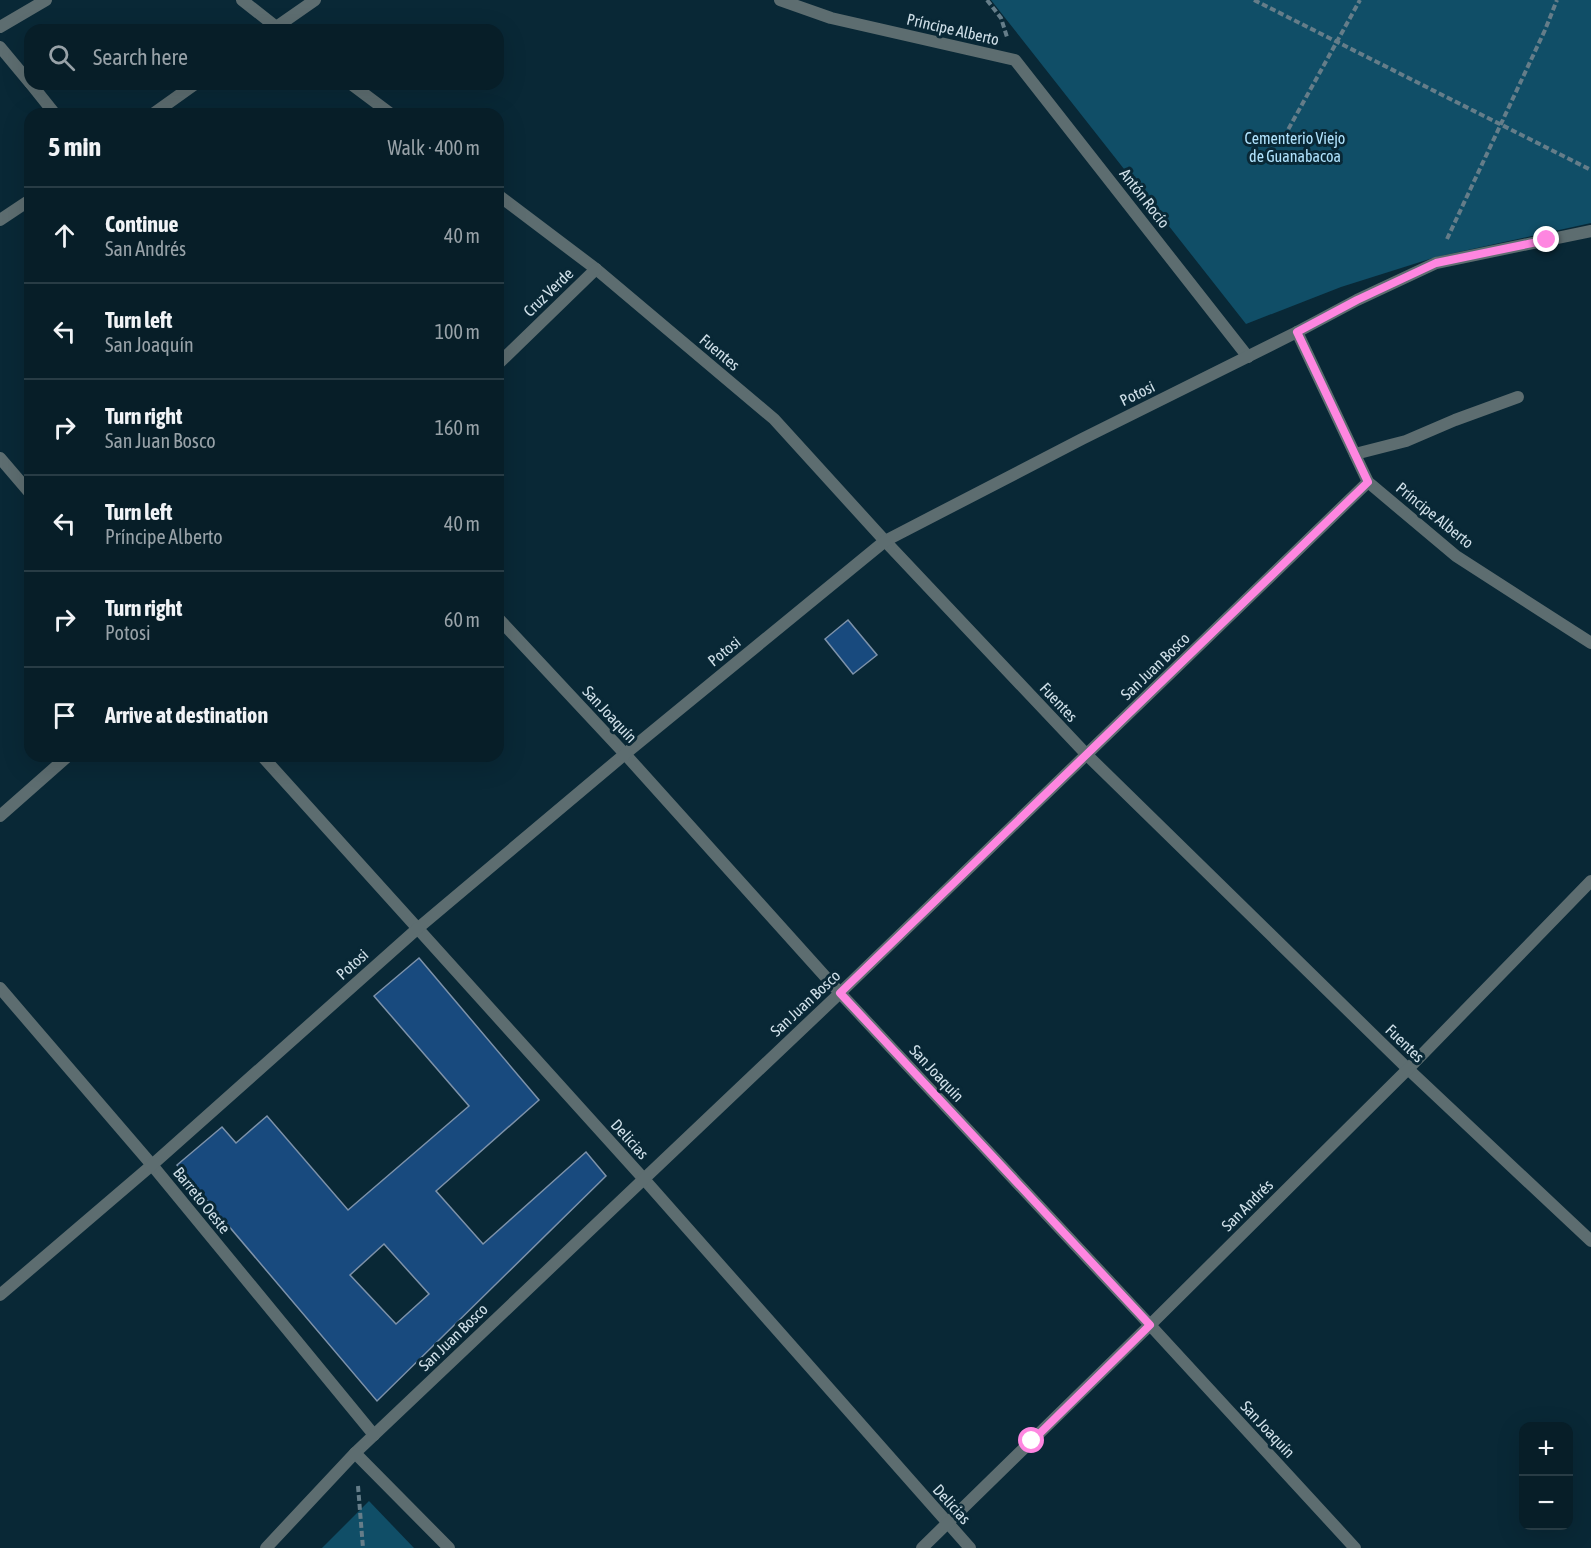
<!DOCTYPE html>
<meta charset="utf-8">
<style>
body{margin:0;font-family:"Asap Condensed",sans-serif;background:#102730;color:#f1f3f6}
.controls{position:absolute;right:18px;bottom:18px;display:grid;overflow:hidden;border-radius:12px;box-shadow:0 6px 24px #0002}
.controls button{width:54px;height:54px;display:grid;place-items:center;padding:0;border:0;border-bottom:2px solid #283c45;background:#071e28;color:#f1f3f6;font:30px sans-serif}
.stop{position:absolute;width:18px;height:18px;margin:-14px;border:4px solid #fe86e0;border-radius:50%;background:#fff}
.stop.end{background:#fe86e0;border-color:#fff;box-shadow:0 2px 6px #0008}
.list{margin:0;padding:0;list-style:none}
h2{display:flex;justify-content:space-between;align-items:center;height:78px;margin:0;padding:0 24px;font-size:26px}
h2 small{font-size:20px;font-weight:400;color:#98a2a8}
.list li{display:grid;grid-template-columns:39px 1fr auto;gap:18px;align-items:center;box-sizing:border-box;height:96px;padding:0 24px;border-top:2px solid #283c45}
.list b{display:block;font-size:22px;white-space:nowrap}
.list p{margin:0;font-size:20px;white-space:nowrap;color:#98a2a8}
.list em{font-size:20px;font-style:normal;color:#98a2a8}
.icon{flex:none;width:33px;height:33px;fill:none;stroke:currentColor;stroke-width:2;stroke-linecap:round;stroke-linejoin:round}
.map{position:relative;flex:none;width:1591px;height:1548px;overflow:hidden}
.search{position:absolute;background:#071e28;box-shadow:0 6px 24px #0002;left:24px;top:24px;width:480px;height:66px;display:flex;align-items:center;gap:15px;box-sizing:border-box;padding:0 21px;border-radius:18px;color:#98a2a8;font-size:22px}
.panel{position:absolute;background:#071e28;box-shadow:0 6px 24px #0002;left:24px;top:108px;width:480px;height:654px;border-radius:18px}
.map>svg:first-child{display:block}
.green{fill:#104e67}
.building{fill:#184a7e;stroke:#7d92aa;stroke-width:1.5;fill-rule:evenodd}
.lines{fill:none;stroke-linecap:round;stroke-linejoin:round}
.path{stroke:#657d89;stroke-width:4;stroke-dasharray:6 3;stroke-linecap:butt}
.service{stroke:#5d6d70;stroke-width:12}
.minor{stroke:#5d6d70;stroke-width:12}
.tertiary{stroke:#5d6d70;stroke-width:12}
.route{stroke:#fe86e0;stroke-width:8}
.labels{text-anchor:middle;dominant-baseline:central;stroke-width:6;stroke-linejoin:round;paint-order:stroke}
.street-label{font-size:16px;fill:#d0e0e9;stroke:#092836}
.park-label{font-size:16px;fill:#b0e2fc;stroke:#092836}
</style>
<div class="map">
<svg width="1591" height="1548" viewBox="0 0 1591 1548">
<rect width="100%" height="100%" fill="#092836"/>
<g class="green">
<polygon points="991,0 1591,0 1591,223 1436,257 1341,287 1246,324"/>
<polygon points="369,1501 414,1548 322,1548"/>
</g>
<g class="building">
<polygon points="848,620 877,655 853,674 825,639"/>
<path d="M419 958 539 1100 436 1191 483 1244 586 1152 606 1176 377 1401 177 1165 222 1127 236 1143 267 1116 348 1210 469 1106 374 996ZM384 1244 429 1294 396 1324 350 1275Z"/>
</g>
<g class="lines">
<g class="path">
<polyline points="987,0 1001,18 1007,37"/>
<polyline points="1254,0 1591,170"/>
<polyline points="1284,137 1360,0"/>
<polyline points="1447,239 1545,30 1557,0"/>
<polyline points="358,1486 363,1548"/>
</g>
<polyline class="service" points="1355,454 1406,441 1455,420 1518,397"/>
<g class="minor">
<polyline points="242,0 280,30"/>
<polyline points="780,0 831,18 1015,60 1248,357"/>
<polyline points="0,27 46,0"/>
<polyline points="272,30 315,0"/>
<polyline points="0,47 30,83"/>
<polyline points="31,84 55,114"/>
<polyline points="351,84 391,114"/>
<polyline points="153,114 195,84"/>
<polyline points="498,195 596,269 774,419 885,541 1087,755 1408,1069 1591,1241"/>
<polyline points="0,220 30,200"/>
<polyline points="1297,332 1368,482 1456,556 1591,643"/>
<polyline points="498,364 596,269"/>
<polyline points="0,458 30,493"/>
<polyline points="498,618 625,754 840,993 1150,1325 1355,1548"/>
<polyline points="262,756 643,1178 970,1548"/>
<polyline points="0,816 68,756"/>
<polyline points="0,988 152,1165 374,1435"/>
<polyline points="0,1295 152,1165 417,929 625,754 885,541 1082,439 1297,332 1357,300 1436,263 1591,231"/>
<polyline points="355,1453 840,993 1368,482"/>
<polyline points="922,1548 1150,1325 1408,1069 1591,881"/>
</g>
<polyline class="tertiary" points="266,1548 355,1453 449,1548"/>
</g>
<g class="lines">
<polyline class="route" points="1032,1441 1150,1325 840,993 1368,482 1297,332 1357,300 1436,263 1547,240"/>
</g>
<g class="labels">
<g class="street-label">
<text transform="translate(953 29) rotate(13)">Príncipe Alberto</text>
<text transform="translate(1145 198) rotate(52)">Antón Rocío</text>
<text transform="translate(548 292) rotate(-44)">Cruz Verde</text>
<text transform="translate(720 352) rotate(40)">Fuentes</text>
<text transform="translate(1137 393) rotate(-26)">Potosi</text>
<text transform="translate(1435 515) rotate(39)">Príncipe Alberto</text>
<text transform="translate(724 651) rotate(-39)">Potosi</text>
<text transform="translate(1155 666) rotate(-44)">San Juan Bosco</text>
<text transform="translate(1059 702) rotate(47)">Fuentes</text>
<text transform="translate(610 714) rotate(47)">San Joaquín</text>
<text transform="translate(352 964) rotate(-42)">Potosi</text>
<text transform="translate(805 1003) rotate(-43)">San Juan Bosco</text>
<text transform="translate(1405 1043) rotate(44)">Fuentes</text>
<text transform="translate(937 1073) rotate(47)">San Joaquín</text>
<text transform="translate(630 1139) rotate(48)">Delicias</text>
<text transform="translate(202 1200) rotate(51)">Barreto Oeste</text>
<text transform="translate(1247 1205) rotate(-45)">San Andrés</text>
<text transform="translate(453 1337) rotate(-44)">San Juan Bosco</text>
<text transform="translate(1268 1429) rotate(47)">San Joaquín</text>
<text transform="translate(952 1504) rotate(48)">Delicias</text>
</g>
<g class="park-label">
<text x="1295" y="138">Cementerio Viejo<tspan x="1295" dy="18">de Guanabacoa</tspan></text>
</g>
</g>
</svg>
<div class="controls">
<button>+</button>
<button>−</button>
</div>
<div class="stop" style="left:1032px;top:1441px"></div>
<div class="stop end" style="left:1547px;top:240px"></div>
<div class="search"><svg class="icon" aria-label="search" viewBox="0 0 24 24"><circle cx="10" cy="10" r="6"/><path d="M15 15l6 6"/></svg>Search here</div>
<section class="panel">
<h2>5 min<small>Walk · 400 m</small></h2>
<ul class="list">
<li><svg class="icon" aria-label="ahead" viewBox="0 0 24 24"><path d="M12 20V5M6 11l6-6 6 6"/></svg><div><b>Continue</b><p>San Andrés</p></div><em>40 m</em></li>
<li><svg class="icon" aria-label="left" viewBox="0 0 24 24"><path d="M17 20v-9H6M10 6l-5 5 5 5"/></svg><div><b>Turn left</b><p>San Joaquín</p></div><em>100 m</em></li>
<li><svg class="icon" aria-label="right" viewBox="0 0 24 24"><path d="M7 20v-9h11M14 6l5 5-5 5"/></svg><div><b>Turn right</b><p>San Juan Bosco</p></div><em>160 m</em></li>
<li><svg class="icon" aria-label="left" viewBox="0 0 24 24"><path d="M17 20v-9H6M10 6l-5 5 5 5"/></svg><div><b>Turn left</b><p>Príncipe Alberto</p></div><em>40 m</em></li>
<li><svg class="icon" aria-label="right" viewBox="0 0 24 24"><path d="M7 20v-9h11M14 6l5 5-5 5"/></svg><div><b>Turn right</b><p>Potosi</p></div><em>60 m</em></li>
<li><svg class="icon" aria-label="arrive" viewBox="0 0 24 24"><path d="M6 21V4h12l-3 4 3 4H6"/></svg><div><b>Arrive at destination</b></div></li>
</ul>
</section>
</div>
